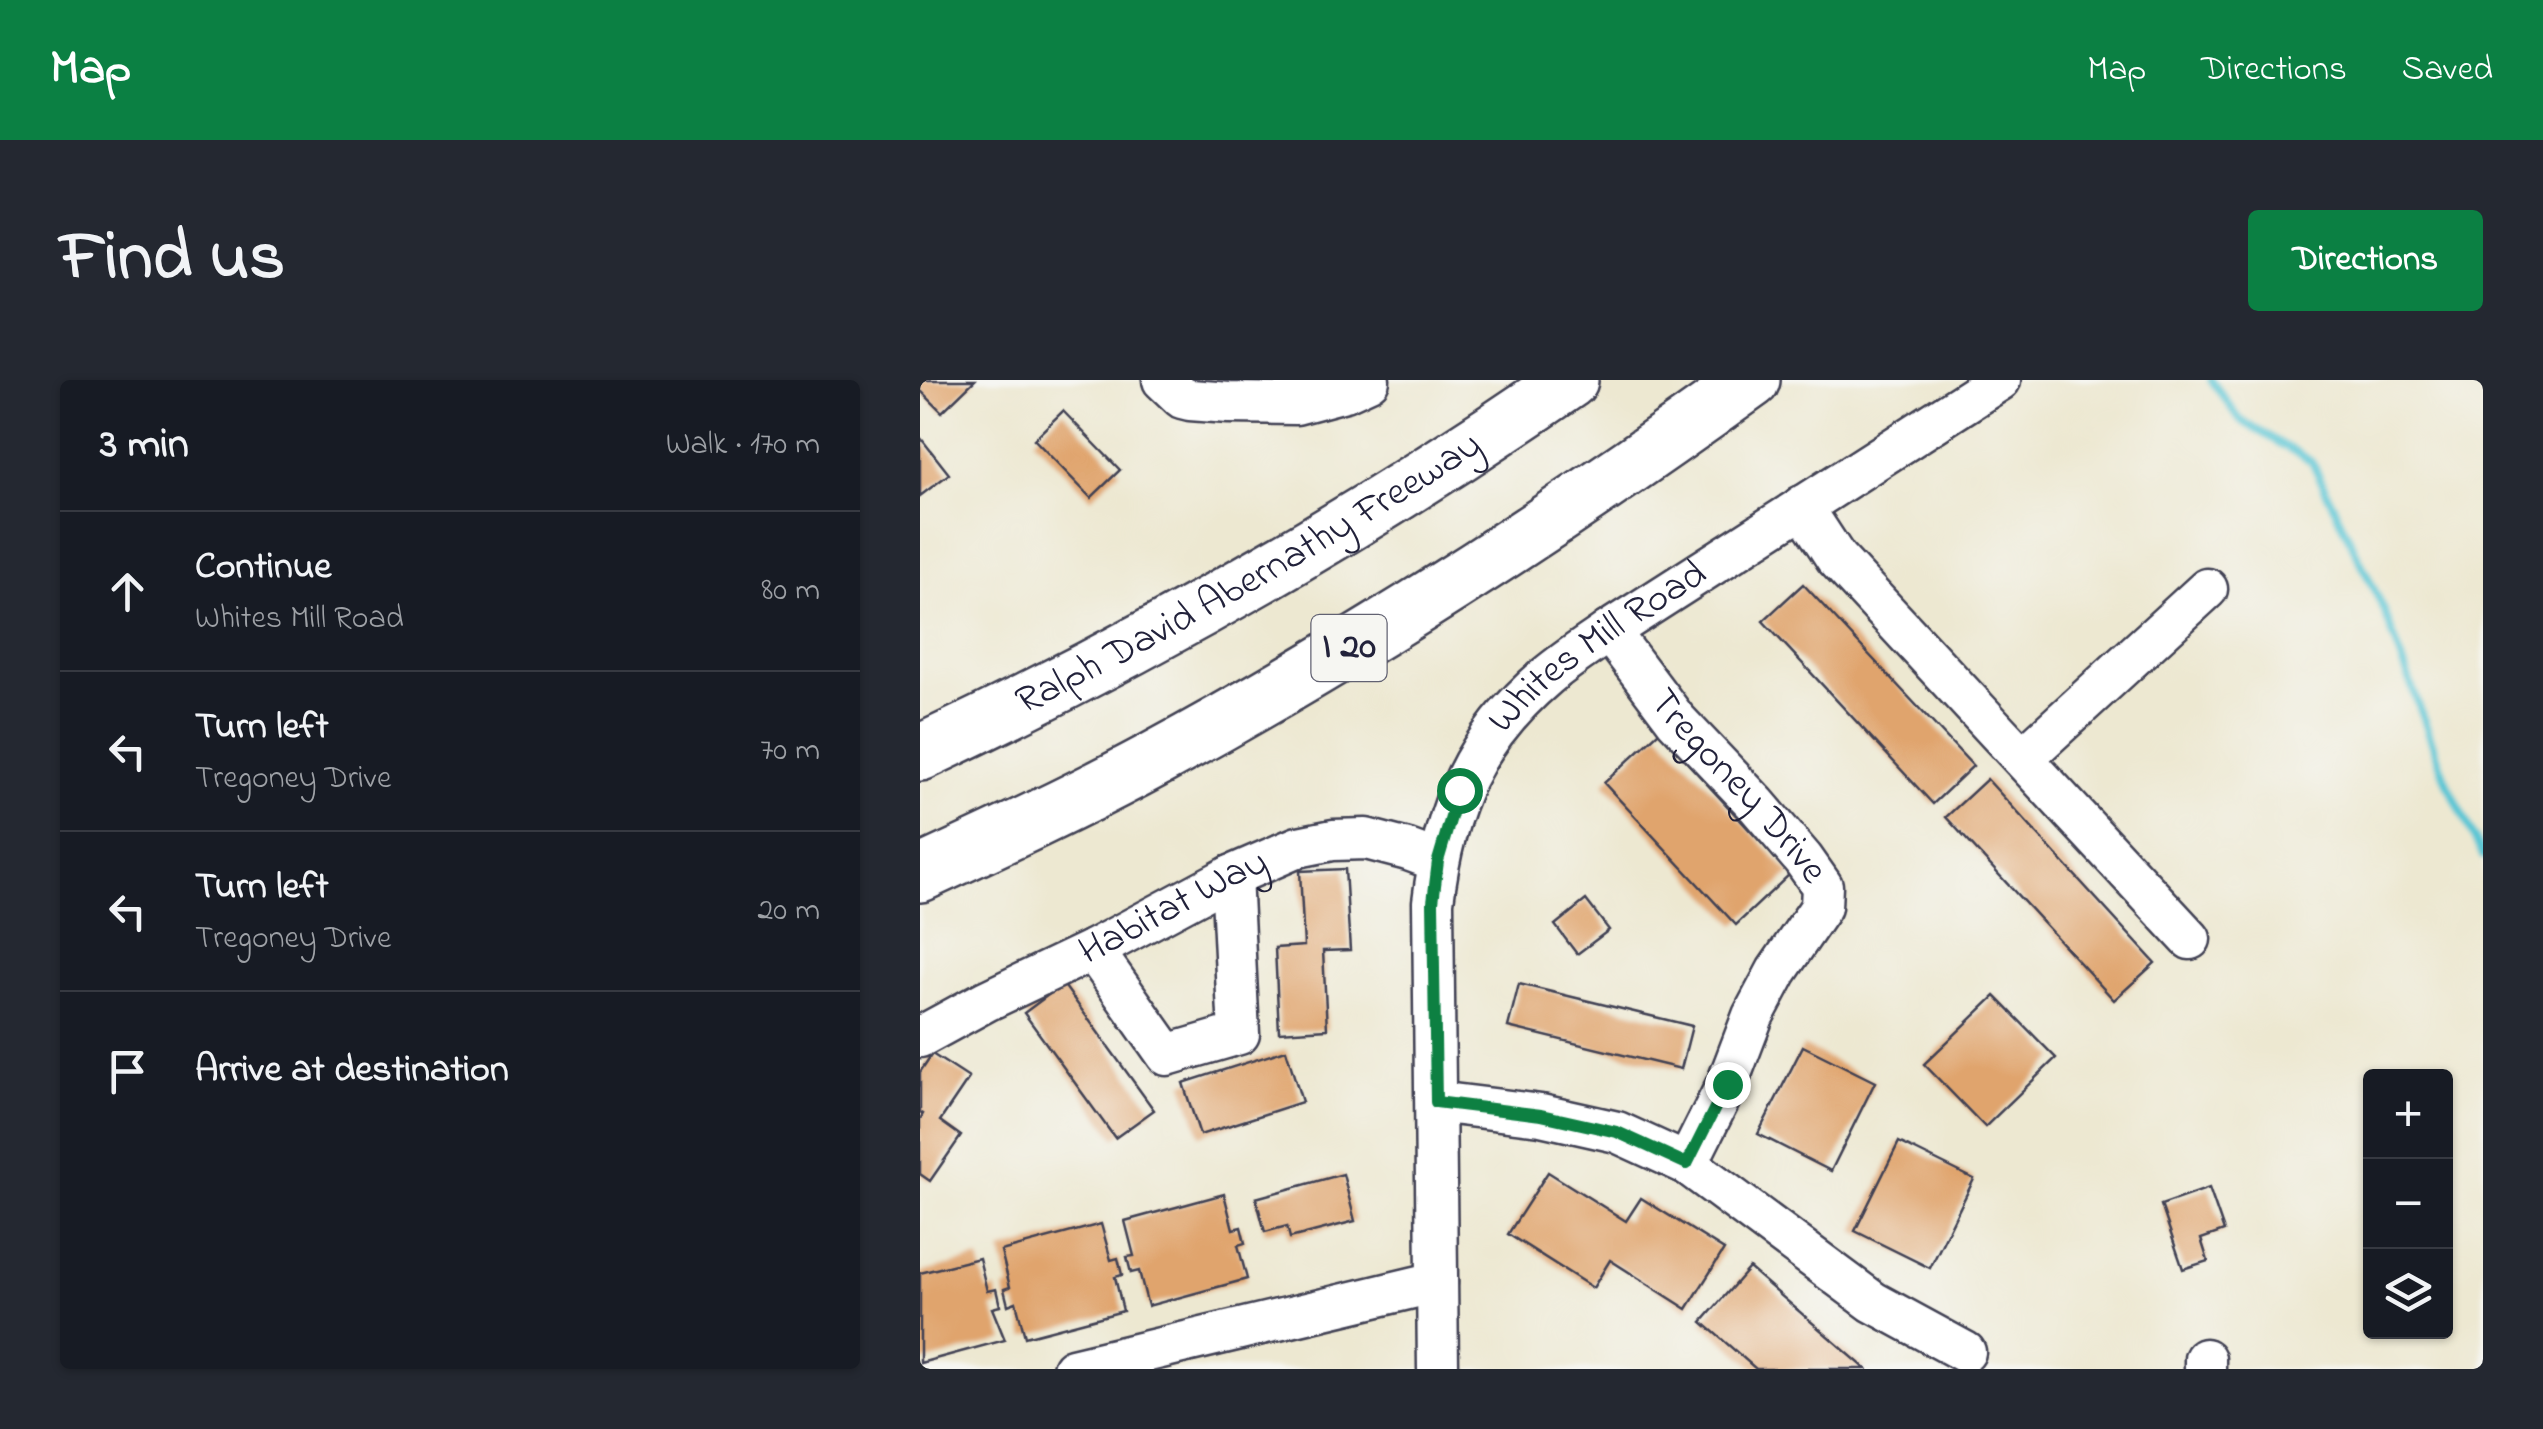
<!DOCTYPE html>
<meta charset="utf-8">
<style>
body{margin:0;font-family:"Indie Flower",sans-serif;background:#242831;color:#f1f3f6}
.controls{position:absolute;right:30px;bottom:30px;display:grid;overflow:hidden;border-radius:10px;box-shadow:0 2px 8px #0004}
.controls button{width:90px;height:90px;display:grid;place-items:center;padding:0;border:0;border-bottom:2px solid #363941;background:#171b24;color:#f1f3f6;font:50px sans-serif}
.stop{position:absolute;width:30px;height:30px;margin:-22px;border:8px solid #0b8043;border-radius:50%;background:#fff}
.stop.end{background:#0b8043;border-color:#fff;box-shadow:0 2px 10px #0008}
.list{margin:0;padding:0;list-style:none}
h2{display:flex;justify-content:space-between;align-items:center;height:130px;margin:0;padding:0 40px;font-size:42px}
h2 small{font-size:32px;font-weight:400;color:#9ea1a6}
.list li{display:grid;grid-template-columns:65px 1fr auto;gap:30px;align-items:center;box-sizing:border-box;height:160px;padding:0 40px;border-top:2px solid #363941}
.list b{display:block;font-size:38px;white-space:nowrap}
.list p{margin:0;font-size:32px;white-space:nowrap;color:#9ea1a6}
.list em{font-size:32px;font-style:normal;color:#9ea1a6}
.icon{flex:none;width:55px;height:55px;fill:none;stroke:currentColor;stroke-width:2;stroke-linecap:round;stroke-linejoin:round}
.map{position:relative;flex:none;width:1563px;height:989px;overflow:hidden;border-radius:10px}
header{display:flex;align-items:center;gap:60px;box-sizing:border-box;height:140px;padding:0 50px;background:#0b8043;color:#fff}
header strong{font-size:48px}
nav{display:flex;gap:55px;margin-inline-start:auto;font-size:35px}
.intro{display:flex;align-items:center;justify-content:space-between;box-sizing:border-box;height:240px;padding:0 60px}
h1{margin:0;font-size:70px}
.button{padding:25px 45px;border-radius:10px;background:#0b8043;color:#fff;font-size:35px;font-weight:700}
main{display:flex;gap:60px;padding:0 60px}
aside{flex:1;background:#171b24;border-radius:10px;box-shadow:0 2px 8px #0004}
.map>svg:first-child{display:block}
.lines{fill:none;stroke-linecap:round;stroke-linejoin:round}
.stream{stroke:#5ac6d4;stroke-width:8}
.building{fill:#e0a46d}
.minor-casing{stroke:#404052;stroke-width:45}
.highway-casing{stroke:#404052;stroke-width:60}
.minor{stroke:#fff;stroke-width:40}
.highway{stroke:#fff;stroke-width:55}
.route{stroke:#0b8043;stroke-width:12}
.labels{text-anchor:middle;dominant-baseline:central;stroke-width:9;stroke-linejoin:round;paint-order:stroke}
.shield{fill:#f6f6f2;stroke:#626272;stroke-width:2.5}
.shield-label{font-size:38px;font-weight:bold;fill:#22223b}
.street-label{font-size:40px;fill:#22223b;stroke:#f6f6f2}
</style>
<header>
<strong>Map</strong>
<nav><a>Map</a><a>Directions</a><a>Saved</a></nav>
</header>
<div class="intro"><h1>Find us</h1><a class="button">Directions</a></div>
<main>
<aside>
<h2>3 min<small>Walk · 170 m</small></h2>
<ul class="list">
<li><svg class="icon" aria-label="ahead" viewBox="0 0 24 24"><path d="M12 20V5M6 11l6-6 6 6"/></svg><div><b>Continue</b><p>Whites Mill Road</p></div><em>80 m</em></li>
<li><svg class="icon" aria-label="left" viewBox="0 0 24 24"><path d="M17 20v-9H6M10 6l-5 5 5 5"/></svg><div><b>Turn left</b><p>Tregoney Drive</p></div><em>70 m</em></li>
<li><svg class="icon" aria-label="left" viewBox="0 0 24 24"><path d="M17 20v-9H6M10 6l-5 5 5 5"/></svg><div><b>Turn left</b><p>Tregoney Drive</p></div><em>20 m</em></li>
<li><svg class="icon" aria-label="arrive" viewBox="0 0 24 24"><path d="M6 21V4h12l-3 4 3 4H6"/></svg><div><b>Arrive at destination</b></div></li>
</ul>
</aside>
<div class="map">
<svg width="1563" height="989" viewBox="0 0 1563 989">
<rect width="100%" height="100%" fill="#f6f6f2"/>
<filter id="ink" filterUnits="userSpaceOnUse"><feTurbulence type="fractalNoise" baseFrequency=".01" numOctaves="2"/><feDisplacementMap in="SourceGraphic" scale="20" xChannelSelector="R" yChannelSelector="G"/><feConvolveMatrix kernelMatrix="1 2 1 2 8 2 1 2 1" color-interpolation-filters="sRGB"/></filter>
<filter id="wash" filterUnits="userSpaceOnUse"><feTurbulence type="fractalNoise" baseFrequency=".0048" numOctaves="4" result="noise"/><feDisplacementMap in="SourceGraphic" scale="40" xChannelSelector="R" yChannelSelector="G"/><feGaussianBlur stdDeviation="2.25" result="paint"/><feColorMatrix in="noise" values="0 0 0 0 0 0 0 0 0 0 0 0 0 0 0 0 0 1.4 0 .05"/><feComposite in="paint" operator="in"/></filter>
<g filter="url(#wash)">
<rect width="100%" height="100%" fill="#ede8d1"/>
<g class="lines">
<polyline class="stream" points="1291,0 1320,40 1392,82 1464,230 1525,398 1563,476"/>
</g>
<g id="blocks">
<g class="building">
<polygon points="0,0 55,0 22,32 0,10"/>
<polygon points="143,31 200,90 171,118 114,59"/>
<polygon points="0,57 29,94 0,116"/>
<polygon points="883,204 1053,386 1013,424 843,241"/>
<polygon points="739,352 870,494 816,545 684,403"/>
<polygon points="1067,399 1235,583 1194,620 1026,437"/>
<polygon points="425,489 430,570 403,571 407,649 359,652 355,568 384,566 380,491"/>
<polygon points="666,520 689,550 657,574 635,545"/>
<polygon points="143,604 234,730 195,758 104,633"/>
<polygon points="599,604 772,646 761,689 588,647"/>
<polygon points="1075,616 1136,678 1065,747 1004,684"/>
<polygon points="883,666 955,702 911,791 838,754"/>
<polygon points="366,670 382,722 280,755 263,703"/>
<polygon points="12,674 49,698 20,741 41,756 10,801 0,794 0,739 3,734 0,732 0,692"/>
<polygon points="979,762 1054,799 1010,888 935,851"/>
<polygon points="628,792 706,841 721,818 804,870 767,929 690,880 673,908 588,854"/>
<polygon points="423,794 435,841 370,858 367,846 345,852 336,818"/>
<polygon points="1289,808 1304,851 1281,859 1288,881 1263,889 1241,825"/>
<polygon points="304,814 313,849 321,847 325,863 318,865 327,899 228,926 219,891 211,893 207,877 214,876 205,841"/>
<polygon points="181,844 191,880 198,878 202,895 195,897 203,931 105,957 96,922 88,925 84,909 90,907 81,871"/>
<polygon points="59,878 67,911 76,909 80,926 72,928 85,960 0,983 0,893"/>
<polygon points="829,888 946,989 836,989 782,942"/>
</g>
</g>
</g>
<g filter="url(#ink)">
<use href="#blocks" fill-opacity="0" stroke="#404052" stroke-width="2.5"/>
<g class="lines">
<g class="minor-casing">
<g id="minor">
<polyline points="243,0 262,18 270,20 309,23 376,24 425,11 449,0"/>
<polyline points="882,126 916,178 1270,559"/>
<path id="s1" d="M689 251 756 340 836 424 883 479 902 506 901 527 857 591 833 636 807 704 767 784"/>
<polyline points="1104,377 1287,209"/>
<polyline points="173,570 247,675 319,654 311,496"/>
<path id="s2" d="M0 657 66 621 173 570 311 496 378 467 413 460 446 459 488 470 518 481"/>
<polyline points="516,722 621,735 697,752 767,784 953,922 1045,972"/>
<polyline points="153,989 517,902"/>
<path id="s3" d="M518 989 513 522C524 428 553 359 627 296 646 280 668 266 689 251L1080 0"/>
<polyline points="1285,989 1285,979"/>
</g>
</g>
<g class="highway-casing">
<g id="highway">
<path id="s4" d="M0 373C226 267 444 142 650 0"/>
<path d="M0 494C78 458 156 422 232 381 441 268 640 139 832 0"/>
</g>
</g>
<use href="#minor" class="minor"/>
<use href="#highway" class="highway"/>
</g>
</g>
<g class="lines" filter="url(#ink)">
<polyline class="route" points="539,410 518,481 513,522 516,722 621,735 697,752 767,784 807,704"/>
</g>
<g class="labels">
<rect class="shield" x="391.5" y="235" width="75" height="66" rx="8"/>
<g class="shield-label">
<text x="429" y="268">I 20</text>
</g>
<g class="street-label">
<text stroke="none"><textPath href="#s4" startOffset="375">Ralph David Abernathy Freeway</textPath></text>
<text stroke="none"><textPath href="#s3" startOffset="785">Whites Mill Road</textPath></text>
<text stroke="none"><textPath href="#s1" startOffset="202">Tregoney Drive</textPath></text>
<text stroke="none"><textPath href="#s2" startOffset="285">Habitat Way</textPath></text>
</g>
</g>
</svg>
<div class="controls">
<button>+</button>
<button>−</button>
<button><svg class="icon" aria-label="layers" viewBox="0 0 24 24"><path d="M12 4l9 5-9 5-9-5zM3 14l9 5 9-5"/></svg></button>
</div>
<div class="stop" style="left:539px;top:410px"></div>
<div class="stop end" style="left:807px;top:704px"></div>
</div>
</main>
